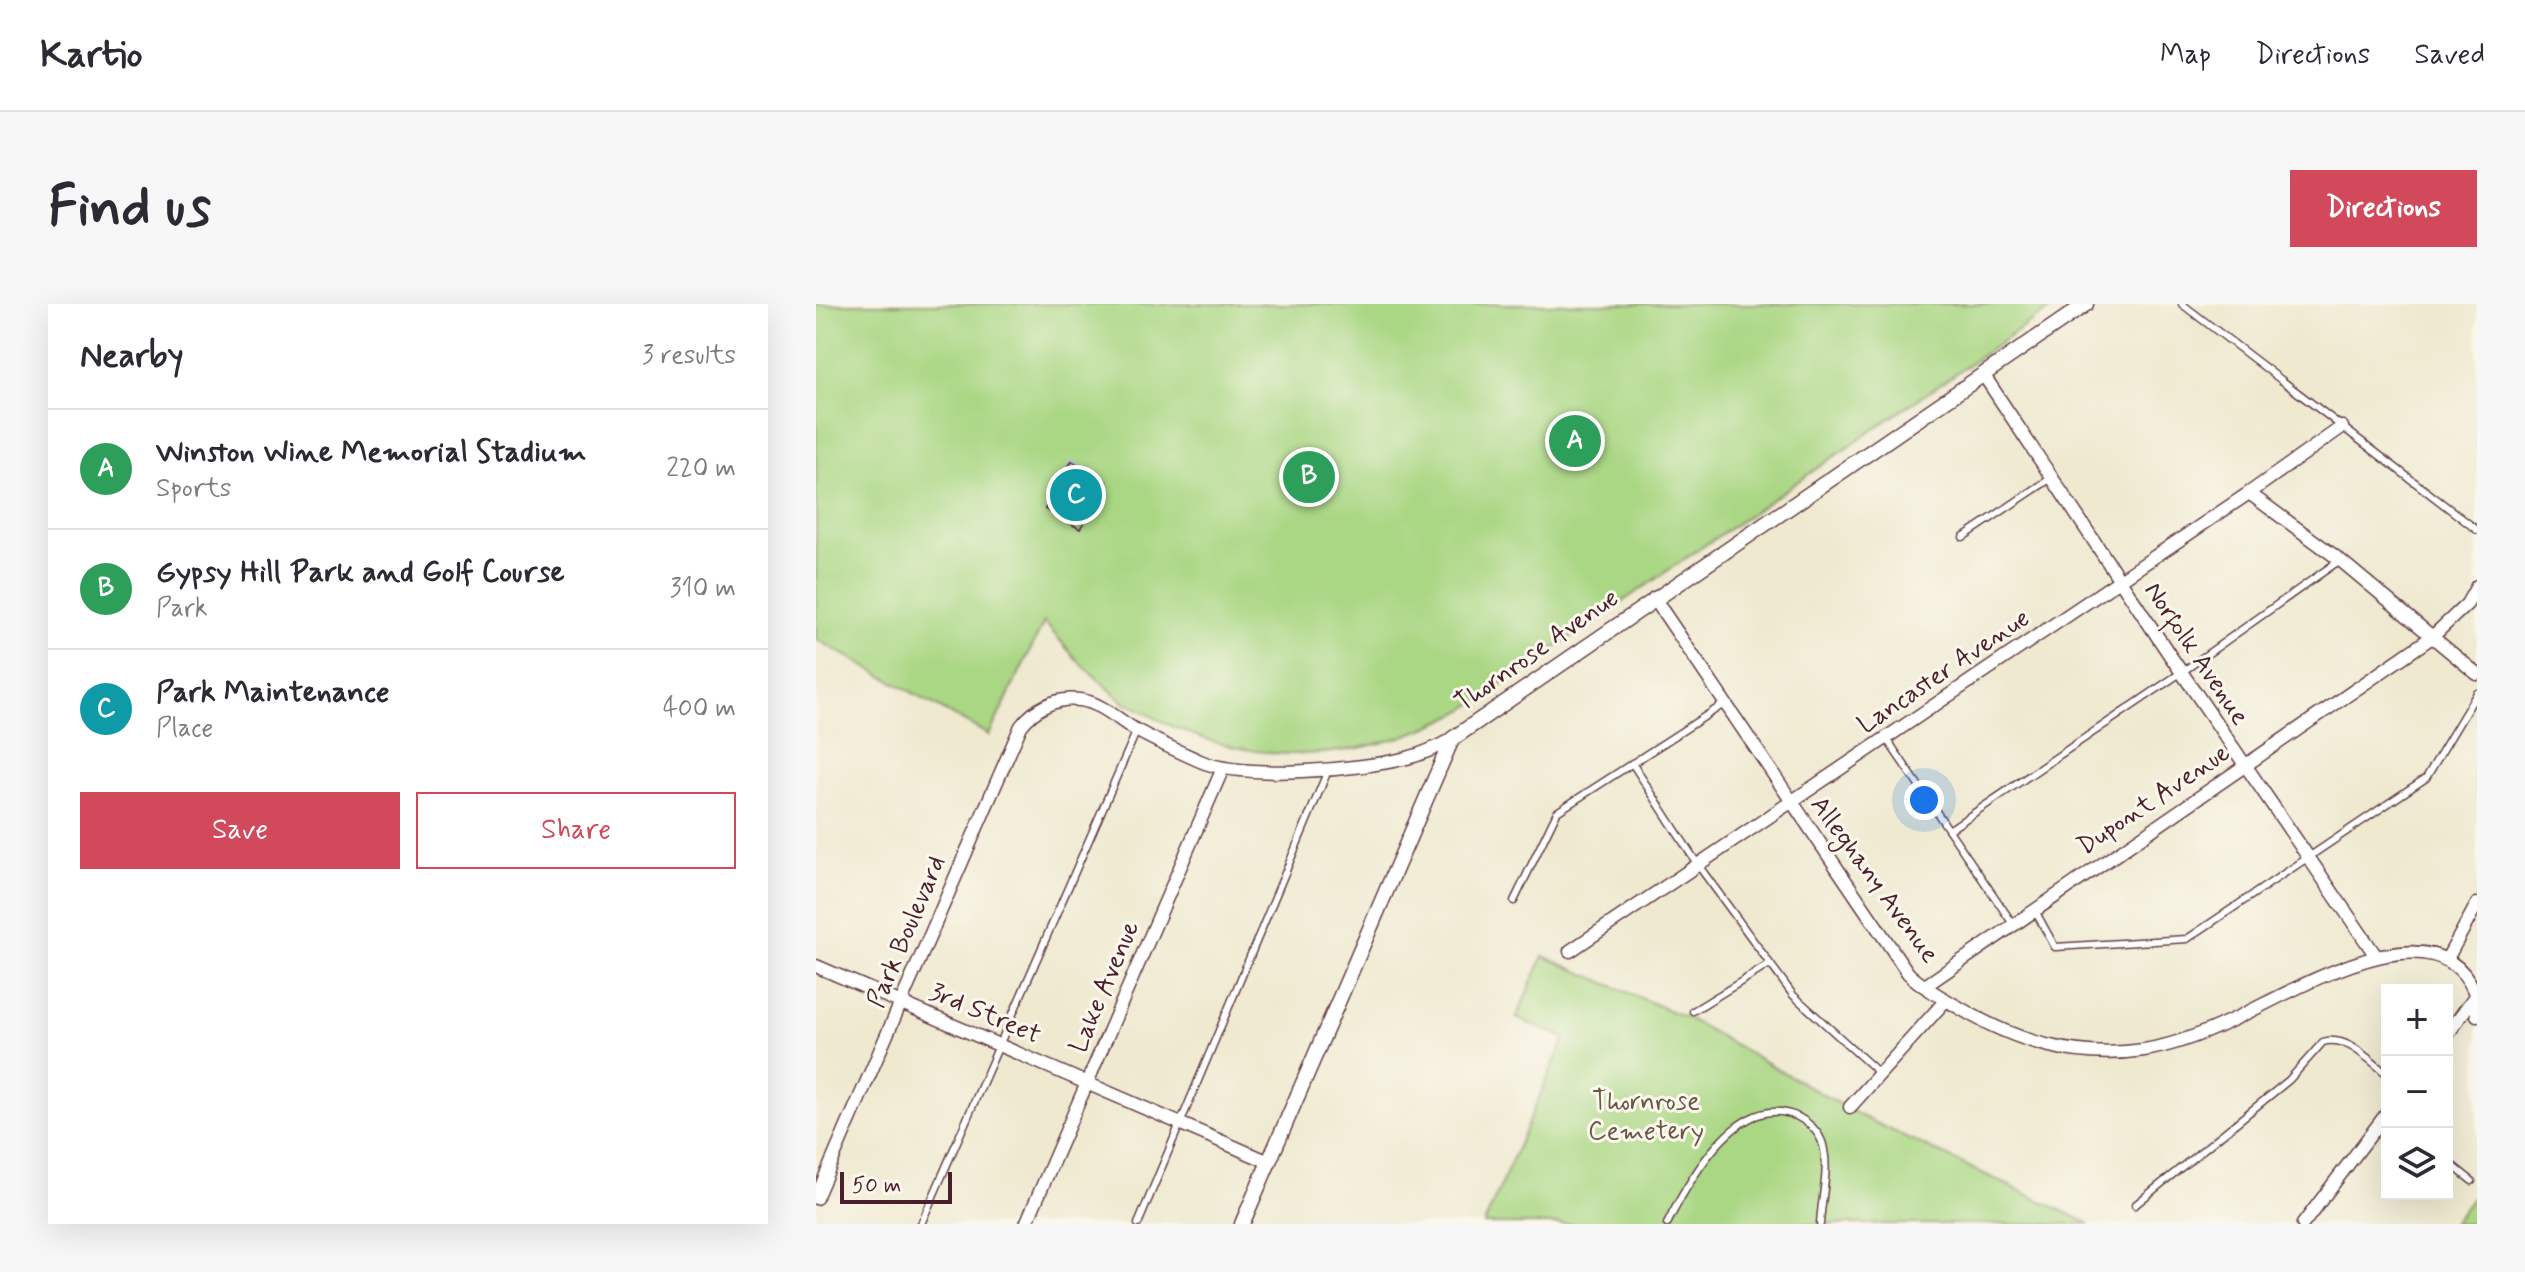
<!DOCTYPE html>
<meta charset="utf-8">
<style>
body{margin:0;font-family:Mynerve,sans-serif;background:#f7f7f7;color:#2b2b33}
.controls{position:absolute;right:24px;bottom:24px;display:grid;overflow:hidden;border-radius:0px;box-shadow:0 8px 32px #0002}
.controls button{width:72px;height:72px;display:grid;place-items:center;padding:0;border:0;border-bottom:2px solid #e1e1e2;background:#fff;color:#2b2b33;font:40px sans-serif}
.scale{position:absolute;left:24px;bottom:20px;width:112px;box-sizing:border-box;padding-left:8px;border:4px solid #4a1f2b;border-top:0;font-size:22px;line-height:28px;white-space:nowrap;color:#4a1f2b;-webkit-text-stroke:6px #fbf7ec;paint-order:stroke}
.you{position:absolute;left:1108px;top:496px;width:28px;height:28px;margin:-20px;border:6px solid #fff;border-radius:50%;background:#1a73e8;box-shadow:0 0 0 12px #1a73e833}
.badge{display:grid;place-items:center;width:52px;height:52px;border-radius:50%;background:#d1495b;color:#fff;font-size:26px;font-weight:700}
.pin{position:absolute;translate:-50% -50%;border:4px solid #fff;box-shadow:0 2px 8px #0006}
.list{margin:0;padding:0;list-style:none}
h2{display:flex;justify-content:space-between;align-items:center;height:104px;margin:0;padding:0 32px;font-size:34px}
h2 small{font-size:26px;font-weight:400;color:#7c7c81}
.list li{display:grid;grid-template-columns:52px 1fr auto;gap:24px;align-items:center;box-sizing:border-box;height:120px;padding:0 32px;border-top:2px solid #e1e1e2}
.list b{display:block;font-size:30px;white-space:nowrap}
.list p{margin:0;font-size:26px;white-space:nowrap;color:#7c7c81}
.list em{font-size:26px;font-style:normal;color:#7c7c81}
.actions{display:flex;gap:16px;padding:24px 32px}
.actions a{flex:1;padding:18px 0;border:2px solid #d1495b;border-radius:0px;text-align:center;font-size:28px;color:#d1495b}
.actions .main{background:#d1495b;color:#fff}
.icon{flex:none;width:44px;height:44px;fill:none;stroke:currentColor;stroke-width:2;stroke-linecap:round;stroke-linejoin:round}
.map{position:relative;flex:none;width:1661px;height:920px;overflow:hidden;border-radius:0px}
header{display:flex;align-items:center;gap:48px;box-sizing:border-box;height:112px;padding:0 40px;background:#fff;border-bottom:2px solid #e1e1e2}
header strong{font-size:38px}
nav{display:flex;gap:44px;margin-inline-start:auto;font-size:28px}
.intro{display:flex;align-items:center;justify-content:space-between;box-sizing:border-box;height:192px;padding:0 48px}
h1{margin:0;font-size:56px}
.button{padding:20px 36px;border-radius:0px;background:#d1495b;color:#fff;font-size:28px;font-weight:700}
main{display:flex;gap:48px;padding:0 48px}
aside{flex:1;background:#fff;border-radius:0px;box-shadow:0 8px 32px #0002}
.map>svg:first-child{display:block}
.green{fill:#aad784;stroke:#7a7b58;stroke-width:2}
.building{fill:#bab0ef}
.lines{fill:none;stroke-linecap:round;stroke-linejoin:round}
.service-casing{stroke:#633d44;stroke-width:9}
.minor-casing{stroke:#633d44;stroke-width:15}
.tertiary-casing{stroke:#633d44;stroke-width:17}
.service{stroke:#fff;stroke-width:6}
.minor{stroke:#fff;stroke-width:12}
.tertiary{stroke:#fff;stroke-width:14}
.labels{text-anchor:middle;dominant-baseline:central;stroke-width:6;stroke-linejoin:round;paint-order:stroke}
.street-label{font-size:26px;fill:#4a1f2b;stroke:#fbf7ec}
.park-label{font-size:26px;fill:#675646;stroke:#fbf7ec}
</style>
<header>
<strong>Kartio</strong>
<nav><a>Map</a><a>Directions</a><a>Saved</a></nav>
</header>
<div class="intro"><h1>Find us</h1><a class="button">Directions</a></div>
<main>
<aside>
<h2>Nearby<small>3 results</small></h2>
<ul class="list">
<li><span class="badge" style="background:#2e9e5b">A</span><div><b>Winston Wine Memorial Stadium</b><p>Sports</p></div><em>220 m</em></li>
<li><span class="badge" style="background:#2e9e5b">B</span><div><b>Gypsy Hill Park and Golf Course</b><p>Park</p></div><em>310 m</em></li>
<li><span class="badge" style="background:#0f9aa8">C</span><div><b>Park Maintenance</b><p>Place</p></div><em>400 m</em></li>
</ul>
<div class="actions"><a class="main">Save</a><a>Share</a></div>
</aside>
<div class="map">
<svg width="1661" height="920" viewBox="0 0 1661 920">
<rect width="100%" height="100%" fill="#fbf7ec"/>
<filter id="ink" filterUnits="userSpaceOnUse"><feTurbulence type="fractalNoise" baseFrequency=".0125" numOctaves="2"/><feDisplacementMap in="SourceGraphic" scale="16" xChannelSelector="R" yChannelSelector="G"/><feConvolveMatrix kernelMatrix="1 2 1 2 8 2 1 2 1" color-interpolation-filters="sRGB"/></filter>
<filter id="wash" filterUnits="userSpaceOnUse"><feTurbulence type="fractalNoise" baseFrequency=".006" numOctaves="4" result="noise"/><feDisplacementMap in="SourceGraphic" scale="32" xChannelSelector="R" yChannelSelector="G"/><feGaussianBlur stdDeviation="1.8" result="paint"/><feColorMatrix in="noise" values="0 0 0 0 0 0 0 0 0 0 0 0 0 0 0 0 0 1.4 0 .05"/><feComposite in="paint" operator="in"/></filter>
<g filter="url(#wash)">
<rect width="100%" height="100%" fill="#efe9d0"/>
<g class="green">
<path d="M0 0H1241L648 406C537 464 424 467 316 401H311L262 357 228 318 173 431 0 335Z"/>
<polygon points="727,652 871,714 1045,812 1274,920 668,920 749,734 700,714"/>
<polygon points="1660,889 1661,920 1636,920"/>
</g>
<g id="blocks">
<polygon class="building" points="256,157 291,178 264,225 229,205"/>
</g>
</g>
<g filter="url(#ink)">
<use href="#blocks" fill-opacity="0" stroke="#633d44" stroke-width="2"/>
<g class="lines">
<g class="service-casing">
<g id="service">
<polyline points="1366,0 1661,226"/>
<polyline points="1147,233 1237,173"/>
<polyline points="1070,434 1197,620"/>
<polyline points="816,459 882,561 977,691 1063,769"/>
<polyline points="1133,526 1366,368 1524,256"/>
<polyline points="698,597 741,508 908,400"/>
<polyline points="1218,605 1239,643 1371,635 1610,474 1661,389"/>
<polyline points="877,707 954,660"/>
<polyline points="1631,857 1656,877"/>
<path d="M1319 901 1473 776 1507 738C1531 731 1553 756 1571 770"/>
<polyline points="105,920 321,426"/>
<polyline points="322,920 513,464"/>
<path d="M851 920C872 878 922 785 982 813 995 820 1006 831 1008 846 1013 868 1005 897 1004 920"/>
</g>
</g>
<g class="minor-casing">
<g id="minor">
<polyline points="1167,70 1353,350 1560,652"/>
<polyline points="1433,189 1524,256 1661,370"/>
<path d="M838 294 1092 669C1106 683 1125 693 1142 703 1200 738 1260 756 1328 746 1358 741 1387 730 1414 717 1472 691 1619 596 1658 687 1661 693 1660 703 1661 711"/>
<polyline points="754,647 1433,189 1526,123"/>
<polyline points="1631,655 1661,600"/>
<polyline points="0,662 453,858"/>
<polyline points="1109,682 1616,333 1651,300 1661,282"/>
<polyline points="1631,731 1661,689"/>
<polyline points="1034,803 1130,696"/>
<path d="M0 894 205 422C219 404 240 393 264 396 285 399 300 414 318 425 339 437 362 447 384 457 427 476 544 466 591 454 607 450 622 443 636 435"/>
<polyline points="210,920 407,464"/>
<polyline points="1487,920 1571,809"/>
</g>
</g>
<g class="tertiary-casing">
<polyline id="tertiary" points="426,920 636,435 1270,0"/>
</g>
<use href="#service" class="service"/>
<use href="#minor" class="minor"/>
<use href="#tertiary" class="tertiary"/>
</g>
</g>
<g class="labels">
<g class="street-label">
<text transform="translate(721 347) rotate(-35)">Thornrose Avenue</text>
<text transform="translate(1380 350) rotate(56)">Norfolk Avenue</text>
<text transform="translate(1128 368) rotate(-34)">Lancaster Avenue</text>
<text transform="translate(1338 496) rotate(-34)">Dupont Avenue</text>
<text transform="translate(1058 576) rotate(54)">Alleghany Avenue</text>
<text transform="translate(91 628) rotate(-67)">Park Boulevard</text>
<text transform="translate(289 683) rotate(-67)">Lake Avenue</text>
<text transform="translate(169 710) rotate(23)">3rd Street</text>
</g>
<g class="park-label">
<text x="830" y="798">Thornrose<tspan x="830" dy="30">Cemetery</tspan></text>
</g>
</g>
</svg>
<div class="controls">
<button>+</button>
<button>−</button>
<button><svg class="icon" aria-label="layers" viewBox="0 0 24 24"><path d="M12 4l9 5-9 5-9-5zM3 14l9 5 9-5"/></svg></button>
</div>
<div class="scale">50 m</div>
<div class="you"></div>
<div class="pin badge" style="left:759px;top:137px;background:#2e9e5b">A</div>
<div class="pin badge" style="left:493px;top:173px;background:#2e9e5b">B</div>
<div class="pin badge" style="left:260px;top:191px;background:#0f9aa8">C</div>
</div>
</main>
